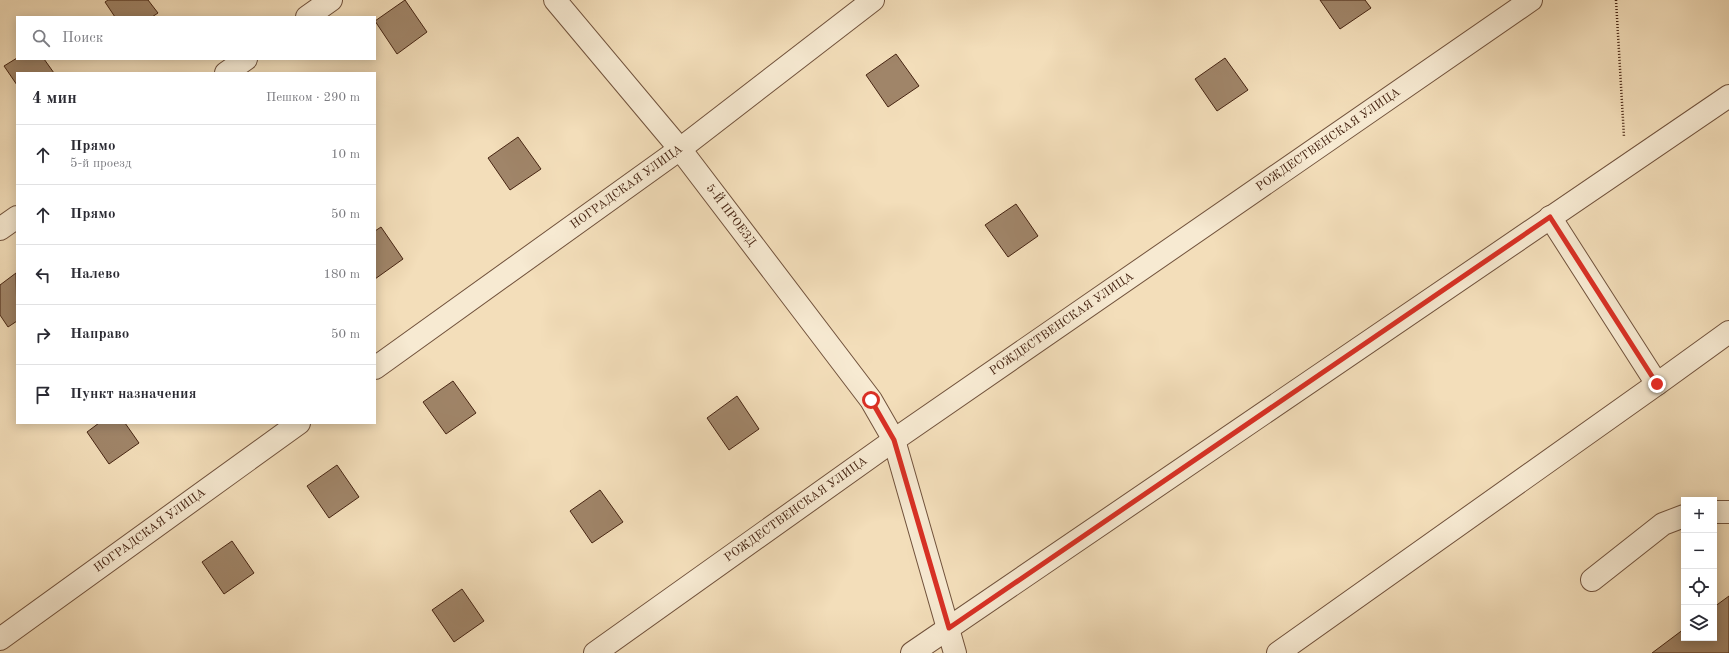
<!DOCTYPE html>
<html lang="ru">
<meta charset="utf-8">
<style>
body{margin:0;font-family:"Old Standard TT",serif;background:#f7f7f7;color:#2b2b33}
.controls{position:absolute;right:12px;bottom:12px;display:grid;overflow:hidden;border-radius:0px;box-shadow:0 2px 10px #0003}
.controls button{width:36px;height:36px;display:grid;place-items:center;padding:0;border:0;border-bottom:1px solid #e1e1e2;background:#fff;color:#2b2b33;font:20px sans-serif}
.stop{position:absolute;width:12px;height:12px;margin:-9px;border:3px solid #d93025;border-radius:50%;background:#fff}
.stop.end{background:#d93025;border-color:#fff;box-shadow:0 1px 4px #0008}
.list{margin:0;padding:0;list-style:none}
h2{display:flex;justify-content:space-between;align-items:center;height:52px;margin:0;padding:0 16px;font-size:17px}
h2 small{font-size:13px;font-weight:400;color:#7c7c81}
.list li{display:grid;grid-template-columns:26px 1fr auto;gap:12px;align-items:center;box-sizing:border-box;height:60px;padding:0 16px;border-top:1px solid #e1e1e2}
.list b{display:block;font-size:15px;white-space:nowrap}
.list p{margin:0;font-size:13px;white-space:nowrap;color:#7c7c81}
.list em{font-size:13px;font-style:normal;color:#7c7c81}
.icon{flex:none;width:22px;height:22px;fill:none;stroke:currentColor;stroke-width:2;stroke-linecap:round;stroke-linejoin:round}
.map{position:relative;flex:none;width:1729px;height:653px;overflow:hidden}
.search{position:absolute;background:#fff;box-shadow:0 2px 10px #0003;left:16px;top:16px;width:360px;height:44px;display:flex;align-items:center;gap:10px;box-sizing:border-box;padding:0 14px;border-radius:0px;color:#7c7c81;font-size:15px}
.panel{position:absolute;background:#fff;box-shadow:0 2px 10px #0003;left:16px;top:72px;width:360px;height:352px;border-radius:0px}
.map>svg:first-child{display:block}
.building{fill:#a08569;stroke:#462412}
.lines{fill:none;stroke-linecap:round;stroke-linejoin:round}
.minor-casing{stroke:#71523c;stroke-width:24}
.path{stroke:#462412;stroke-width:2.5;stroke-dasharray:1 2;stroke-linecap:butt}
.minor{stroke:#f7ead2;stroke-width:22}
.route{stroke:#d93025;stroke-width:5}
.labels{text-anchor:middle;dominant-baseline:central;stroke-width:3.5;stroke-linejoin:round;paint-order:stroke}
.street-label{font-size:12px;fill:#462412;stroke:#f7ead2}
</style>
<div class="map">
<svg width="1729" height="653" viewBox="0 0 1729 653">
<rect width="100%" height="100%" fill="#f3deba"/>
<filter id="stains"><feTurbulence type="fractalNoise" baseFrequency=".005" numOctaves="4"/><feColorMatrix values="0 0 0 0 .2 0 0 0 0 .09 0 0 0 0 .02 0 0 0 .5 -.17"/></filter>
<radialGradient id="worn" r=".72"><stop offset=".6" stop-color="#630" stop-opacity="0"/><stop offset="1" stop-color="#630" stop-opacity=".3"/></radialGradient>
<g class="building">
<polygon points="108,0 148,0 158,13 152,17 115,17 105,2"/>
<polygon points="405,0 427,32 397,54 375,21"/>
<polygon points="1320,0 1365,0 1371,8 1340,29"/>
<polygon points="896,54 919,86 888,107 866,75"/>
<polygon points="17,58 44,59 54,73 17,73 17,85 4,66"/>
<polygon points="1225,58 1248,90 1217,111 1195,79"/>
<polygon points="518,137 541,169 510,190 488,158"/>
<polygon points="1016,204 1038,236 1008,257 985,225"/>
<polygon points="381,227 403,259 375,279 375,231"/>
<polygon points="16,273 17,321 8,327 0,315 0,285"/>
<polygon points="453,381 476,413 446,434 423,402"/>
<polygon points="737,396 759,429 729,450 707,418"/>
<polygon points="99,423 125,423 139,443 109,464 87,432"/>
<polygon points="337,465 359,497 329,518 307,486"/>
<polygon points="600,490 623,522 592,543 570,511"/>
<polygon points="232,541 254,573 224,594 202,562"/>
<polygon points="462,589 484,621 454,642 432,610"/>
<polygon points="1729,596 1729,653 1652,653 1684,629 1684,638 1714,638 1714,607"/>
</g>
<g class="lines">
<g class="minor-casing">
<g id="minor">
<path id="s1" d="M555 0 680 149 871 400 894 440 955 653"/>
<polyline points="307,17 331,0"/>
<polyline points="226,73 246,59"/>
<polyline points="0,229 17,217"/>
<path id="s2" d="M375 368 680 149 873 0"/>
<polyline points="1657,384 1729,332"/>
<polyline points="1714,512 1729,512"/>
<polyline points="1592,580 1663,524 1684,516"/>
<path id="s3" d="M0 639 299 423"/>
<path id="s4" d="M595 653 894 440 1531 0"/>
<polyline points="912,653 1729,96"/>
<polyline points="1278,653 1657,384 1550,217"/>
</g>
</g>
<polyline class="path" points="1616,0 1624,137"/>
<use href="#minor" class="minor"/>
</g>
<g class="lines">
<polyline class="route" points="871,400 894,440 949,628 1550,217 1657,384"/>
</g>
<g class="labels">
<g class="street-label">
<text stroke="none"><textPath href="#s4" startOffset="895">РОЖДЕСТВЕНСКАЯ УЛИЦА</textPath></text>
<text stroke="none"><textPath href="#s2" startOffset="310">НОГРАДСКАЯ УЛИЦА</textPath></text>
<text stroke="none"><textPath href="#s1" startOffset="278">5-Й ПРОЕЗД</textPath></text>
<text stroke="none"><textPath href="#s4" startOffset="571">РОЖДЕСТВЕНСКАЯ УЛИЦА</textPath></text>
<text stroke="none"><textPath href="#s4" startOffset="247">РОЖДЕСТВЕНСКАЯ УЛИЦА</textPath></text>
<text stroke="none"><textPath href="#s3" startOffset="185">НОГРАДСКАЯ УЛИЦА</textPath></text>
</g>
</g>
<rect width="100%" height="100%" filter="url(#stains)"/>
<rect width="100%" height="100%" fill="url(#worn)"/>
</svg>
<div class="controls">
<button>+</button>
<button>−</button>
<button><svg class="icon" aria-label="locate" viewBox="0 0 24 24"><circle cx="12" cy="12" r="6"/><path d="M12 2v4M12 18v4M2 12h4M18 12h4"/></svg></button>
<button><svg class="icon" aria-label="layers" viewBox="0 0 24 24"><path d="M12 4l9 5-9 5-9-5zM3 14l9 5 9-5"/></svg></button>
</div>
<div class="stop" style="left:871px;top:400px"></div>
<div class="stop end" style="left:1657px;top:384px"></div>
<div class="search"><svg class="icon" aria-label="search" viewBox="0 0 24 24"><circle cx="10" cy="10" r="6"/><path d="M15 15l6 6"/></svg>Поиск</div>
<section class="panel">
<h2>4 мин<small>Пешком · 290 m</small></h2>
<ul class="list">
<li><svg class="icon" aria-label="ahead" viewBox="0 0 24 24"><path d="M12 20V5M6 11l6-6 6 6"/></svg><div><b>Прямо</b><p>5-й проезд</p></div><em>10 m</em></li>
<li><svg class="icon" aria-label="ahead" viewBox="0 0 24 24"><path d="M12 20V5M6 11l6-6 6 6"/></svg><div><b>Прямо</b></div><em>50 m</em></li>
<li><svg class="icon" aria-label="left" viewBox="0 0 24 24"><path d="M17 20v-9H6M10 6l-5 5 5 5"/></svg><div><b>Налево</b></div><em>180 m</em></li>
<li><svg class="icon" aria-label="right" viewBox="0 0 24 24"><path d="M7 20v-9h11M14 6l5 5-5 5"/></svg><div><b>Направо</b></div><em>50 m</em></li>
<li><svg class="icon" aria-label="arrive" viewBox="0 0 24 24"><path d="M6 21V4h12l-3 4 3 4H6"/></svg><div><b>Пункт назначения</b></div></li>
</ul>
</section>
</div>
